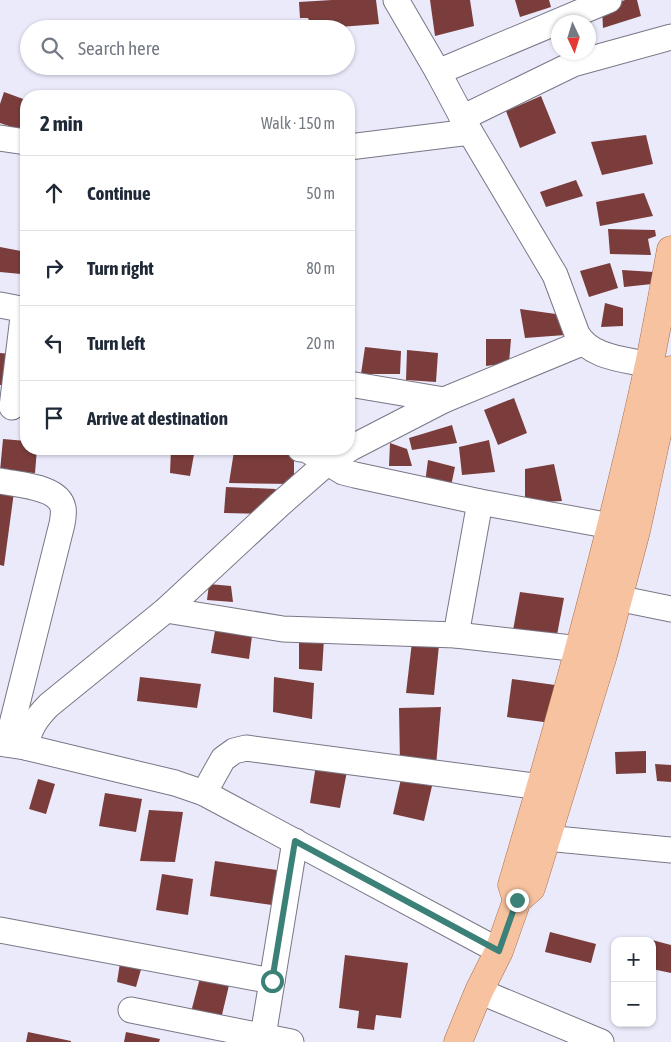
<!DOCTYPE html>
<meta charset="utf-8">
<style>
body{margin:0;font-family:"Asap Condensed",sans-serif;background:#f2f2f3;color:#1f2937}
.controls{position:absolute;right:15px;bottom:15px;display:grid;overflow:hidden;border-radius:10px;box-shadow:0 1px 4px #0004}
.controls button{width:45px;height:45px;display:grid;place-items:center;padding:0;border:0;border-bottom:1px solid #e0e1e3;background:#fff;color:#1f2937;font:25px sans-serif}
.compass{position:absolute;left:551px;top:15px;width:45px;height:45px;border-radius:50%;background:#fff;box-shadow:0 1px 4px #0004;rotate:176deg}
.stop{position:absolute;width:15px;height:15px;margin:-11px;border:4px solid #3b8177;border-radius:50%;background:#fff}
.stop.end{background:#3b8177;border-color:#fff;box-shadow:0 1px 5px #0008}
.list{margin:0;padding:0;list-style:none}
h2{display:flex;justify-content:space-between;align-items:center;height:65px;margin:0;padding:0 20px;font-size:21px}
h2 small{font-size:16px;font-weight:400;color:#747a83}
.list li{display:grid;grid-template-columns:32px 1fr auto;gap:15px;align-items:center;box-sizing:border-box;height:75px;padding:0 20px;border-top:1px solid #e0e1e3}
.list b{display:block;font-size:19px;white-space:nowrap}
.list em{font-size:16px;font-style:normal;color:#747a83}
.icon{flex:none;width:28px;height:28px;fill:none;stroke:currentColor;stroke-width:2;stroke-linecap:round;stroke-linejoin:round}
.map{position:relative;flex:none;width:671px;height:1042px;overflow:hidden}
.search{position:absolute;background:#fff;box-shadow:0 1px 4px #0004;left:20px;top:20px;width:335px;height:55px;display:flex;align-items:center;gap:12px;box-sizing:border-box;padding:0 18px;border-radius:28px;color:#747a83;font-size:19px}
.panel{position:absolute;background:#fff;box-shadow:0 1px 4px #0004;left:20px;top:90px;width:335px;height:365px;border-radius:20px}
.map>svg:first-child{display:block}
.building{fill:#7a3d3b}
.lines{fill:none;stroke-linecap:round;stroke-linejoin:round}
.minor-casing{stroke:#787786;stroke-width:27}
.major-casing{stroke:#a76e4a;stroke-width:29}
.minor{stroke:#fff;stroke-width:25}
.major{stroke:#f7c29f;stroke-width:28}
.route{stroke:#3b8177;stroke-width:6}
</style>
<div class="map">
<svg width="671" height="1042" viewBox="0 0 671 1042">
<rect width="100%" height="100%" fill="#ebeafb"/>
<g class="building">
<polygon points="332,0 376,0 379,24 313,29 308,18 300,18 299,2"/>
<polygon points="430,0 470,0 474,26 435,36"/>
<polygon points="515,0 549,0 551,7 520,17"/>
<polygon points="625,0 637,0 641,16 603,28 602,9"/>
<polygon points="4,92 26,100 26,132 0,123 0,104"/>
<polygon points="541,96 556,133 520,148 506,111"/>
<polygon points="646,135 653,164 602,175 591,142"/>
<polygon points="576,180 583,196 546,207 540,192"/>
<polygon points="644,193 653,216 600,226 596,202"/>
<polygon points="608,229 655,230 656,236 648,239 651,255 610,254"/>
<polygon points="0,247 26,252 21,274 0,272"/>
<polygon points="610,263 618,288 589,297 580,271"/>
<polygon points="622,270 654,272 652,284 624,287"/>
<polygon points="605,303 623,308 623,326 601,327"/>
<polygon points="520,309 563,315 565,335 525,338"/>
<polygon points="486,339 511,339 509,363 486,366"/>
<polygon points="365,347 401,351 400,374 361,374"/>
<polygon points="407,350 438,353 436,382 406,380"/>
<polygon points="0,353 11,354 10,385 0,385"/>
<polygon points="514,398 527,433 498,445 484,410"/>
<polygon points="452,425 457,443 412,450 409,438"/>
<polygon points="3,439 26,441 26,449 37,449 35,473 0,471"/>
<polygon points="489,440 495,472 462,475 459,447"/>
<polygon points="390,443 407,449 412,466 389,466"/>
<polygon points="171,449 195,449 190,476 170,473"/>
<polygon points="234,451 294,455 294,484 229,483"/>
<polygon points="428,460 455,467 451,486 425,483"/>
<polygon points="554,464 562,501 525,503 525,469"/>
<polygon points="226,487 276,489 261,514 224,513"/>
<polygon points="0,490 14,492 4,566 0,565"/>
<polygon points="209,584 231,586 233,602 207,600"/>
<polygon points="520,592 564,598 557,635 513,630"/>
<polygon points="215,631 252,636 249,659 211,653"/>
<polygon points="299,636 324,639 322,671 299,669"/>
<polygon points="412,642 439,645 434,695 406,693"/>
<polygon points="140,677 201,684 197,708 137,701"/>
<polygon points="274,677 314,683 312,719 273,712"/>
<polygon points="512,679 555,685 551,723 507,717"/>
<polygon points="441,707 436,766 400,764 399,708"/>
<polygon points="646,751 646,773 616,774 615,752"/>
<polygon points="655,764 671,765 671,782 657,781"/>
<polygon points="316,765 347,771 340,808 310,803"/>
<polygon points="38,779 55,784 46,814 29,809"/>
<polygon points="401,779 432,786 424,821 393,814"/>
<polygon points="105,793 142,799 136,832 99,826"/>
<polygon points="149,810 183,812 175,862 140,861"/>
<polygon points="215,861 277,870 272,905 210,896"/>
<polygon points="162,874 193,879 188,915 156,910"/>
<polygon points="550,932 596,944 591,963 545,952"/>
<polygon points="652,940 671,945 671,973 652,969"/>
<polygon points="345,955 408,963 401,1018 376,1015 374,1030 357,1028 359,1011 339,1008"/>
<polygon points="120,963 142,966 136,987 117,982"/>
<polygon points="201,974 230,981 221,1019 191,1012"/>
<polygon points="28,1032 71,1041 71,1042 26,1042"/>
<polygon points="126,1032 160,1039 159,1042 124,1042"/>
</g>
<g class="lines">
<g class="minor-casing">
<g id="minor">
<path d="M396 0 438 72 470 132 555 275 577 334C591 358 624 359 649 365"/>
<polyline points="438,72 609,0"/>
<polyline points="462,118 573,64 671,37"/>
<polyline points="0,138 26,142"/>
<polyline points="349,147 470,132"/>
<polyline points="0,305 26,310"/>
<polyline points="349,384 444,400"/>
<polyline points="12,407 24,309"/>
<polyline points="300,449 307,450 343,472 355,475 480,502 611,526"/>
<path d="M0 481C18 485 59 486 63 508 64 513 63 519 62 524L7 744"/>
<polyline points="617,598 671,609"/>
<polyline points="166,610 283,629 456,635 580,649"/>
<polyline points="456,635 480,502"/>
<polyline points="0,743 25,747 175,783 204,793 499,951"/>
<path d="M25 747C30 728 35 719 49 705L166 610 279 505 328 462 351 448 444 400 582 343"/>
<polyline points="204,793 223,759 234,751 246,748 541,787"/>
<polyline points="546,838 671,850"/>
<polyline points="0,930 272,981"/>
<polyline points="479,991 601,1042"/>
<polyline points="131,1010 291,1042"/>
<polyline points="263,1036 295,841"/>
</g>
</g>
<g class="major-casing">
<g id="major">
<path d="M517 900 512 885C563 713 611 540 649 365 657 327 664 288 671 250"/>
<polyline points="458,1042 479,991 499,951 517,900 531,888 603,655 636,531 671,370"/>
</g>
</g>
<use href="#minor" class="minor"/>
<use href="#major" class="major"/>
</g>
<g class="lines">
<polyline class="route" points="272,981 295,841 499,951 517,900"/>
</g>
</svg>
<div class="controls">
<button>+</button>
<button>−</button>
</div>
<svg class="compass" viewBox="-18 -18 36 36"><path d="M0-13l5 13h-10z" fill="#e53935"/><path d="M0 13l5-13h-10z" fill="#747a83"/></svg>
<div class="stop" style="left:272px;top:981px"></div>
<div class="stop end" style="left:517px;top:900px"></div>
<div class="search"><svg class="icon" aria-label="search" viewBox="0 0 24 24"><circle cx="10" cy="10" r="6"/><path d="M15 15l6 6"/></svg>Search here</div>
<section class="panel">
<h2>2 min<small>Walk · 150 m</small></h2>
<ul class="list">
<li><svg class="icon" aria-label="ahead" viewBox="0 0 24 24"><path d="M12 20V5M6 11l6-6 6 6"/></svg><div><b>Continue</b></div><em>50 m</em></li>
<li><svg class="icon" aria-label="right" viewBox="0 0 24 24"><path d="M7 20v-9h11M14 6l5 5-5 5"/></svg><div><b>Turn right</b></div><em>80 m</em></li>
<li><svg class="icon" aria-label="left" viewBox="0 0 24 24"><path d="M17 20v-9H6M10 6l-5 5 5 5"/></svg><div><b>Turn left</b></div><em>20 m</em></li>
<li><svg class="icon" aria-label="arrive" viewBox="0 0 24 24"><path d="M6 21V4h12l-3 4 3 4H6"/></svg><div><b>Arrive at destination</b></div></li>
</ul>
</section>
</div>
